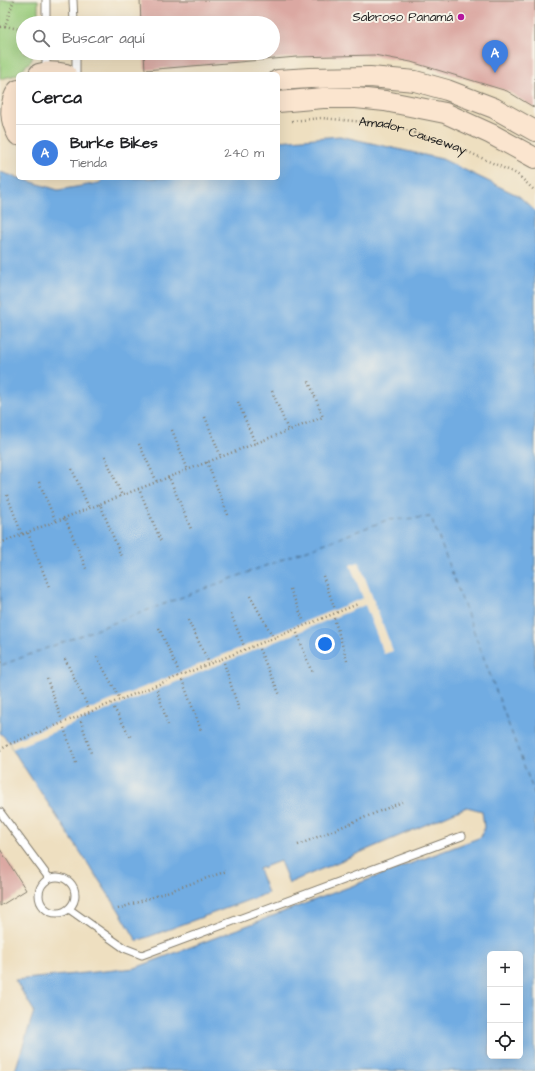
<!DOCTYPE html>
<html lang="es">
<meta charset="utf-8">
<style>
body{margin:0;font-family:"Architects Daughter",sans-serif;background:#f2f2f2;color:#202124}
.controls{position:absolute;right:12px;bottom:12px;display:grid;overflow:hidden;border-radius:6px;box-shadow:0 4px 16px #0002}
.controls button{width:36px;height:36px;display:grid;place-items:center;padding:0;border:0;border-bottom:1px solid #e0e0e0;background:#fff;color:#202124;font:20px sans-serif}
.you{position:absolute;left:325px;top:644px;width:14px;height:14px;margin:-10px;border:3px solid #fff;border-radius:50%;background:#1a73e8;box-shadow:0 0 0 6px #1a73e833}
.badge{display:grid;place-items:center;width:26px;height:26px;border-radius:50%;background:#db2777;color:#fff;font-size:13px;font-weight:700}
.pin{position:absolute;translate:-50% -33px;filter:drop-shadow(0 1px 2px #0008)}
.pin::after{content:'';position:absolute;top:21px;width:14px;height:12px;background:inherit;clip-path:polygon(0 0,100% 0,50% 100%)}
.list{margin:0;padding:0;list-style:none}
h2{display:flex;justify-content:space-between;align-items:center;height:52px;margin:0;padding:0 16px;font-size:17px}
h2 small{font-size:13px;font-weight:400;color:#757577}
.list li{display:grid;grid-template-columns:26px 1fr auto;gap:12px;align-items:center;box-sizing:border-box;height:56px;padding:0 16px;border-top:1px solid #e0e0e0}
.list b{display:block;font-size:15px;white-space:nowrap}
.list p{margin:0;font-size:13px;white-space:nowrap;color:#757577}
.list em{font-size:13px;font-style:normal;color:#757577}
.icon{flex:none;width:22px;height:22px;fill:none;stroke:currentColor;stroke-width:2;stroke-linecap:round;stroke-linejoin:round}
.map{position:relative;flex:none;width:535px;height:1071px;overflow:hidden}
.search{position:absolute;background:#fff;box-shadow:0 4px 16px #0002;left:16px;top:16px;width:264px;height:44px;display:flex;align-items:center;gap:10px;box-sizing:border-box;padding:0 14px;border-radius:22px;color:#757577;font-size:15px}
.panel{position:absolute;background:#fff;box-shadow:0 4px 16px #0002;left:16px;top:72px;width:264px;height:108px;border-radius:6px}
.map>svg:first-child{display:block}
.green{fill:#9bce7e;stroke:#5c754d}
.water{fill:#71ace2;stroke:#46647f;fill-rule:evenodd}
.pier{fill:#eedfc0}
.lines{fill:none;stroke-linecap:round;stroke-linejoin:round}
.ferry{stroke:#3e566b;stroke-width:1;stroke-dasharray:5 4;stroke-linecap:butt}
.building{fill:#dba8a2}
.lane-casing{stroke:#857e6e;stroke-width:9}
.secondary-casing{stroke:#857e6e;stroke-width:22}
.path{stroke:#857e6e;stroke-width:2.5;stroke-dasharray:1 3;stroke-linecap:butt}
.lane{stroke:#fff;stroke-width:7}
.secondary{stroke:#fbe5cf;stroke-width:20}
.poi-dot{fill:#b5179e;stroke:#f7f3e8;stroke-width:1.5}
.labels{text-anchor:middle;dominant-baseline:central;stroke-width:4;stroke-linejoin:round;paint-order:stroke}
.poi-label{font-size:13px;fill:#1c1c1c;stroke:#f7f3e8;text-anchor:end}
.street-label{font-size:13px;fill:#1c1c1c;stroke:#f7f3e8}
</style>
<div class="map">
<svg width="535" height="1071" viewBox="0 0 535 1071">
<rect width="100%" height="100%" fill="#f7f3e8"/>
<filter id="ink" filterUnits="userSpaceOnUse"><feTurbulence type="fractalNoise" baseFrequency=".025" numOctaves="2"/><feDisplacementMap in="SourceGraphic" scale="8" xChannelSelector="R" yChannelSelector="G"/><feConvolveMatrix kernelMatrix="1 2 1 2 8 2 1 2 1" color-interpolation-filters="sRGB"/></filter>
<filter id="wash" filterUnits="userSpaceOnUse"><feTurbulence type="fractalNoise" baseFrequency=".012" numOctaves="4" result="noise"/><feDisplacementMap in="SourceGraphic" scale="16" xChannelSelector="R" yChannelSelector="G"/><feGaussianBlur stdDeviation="0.9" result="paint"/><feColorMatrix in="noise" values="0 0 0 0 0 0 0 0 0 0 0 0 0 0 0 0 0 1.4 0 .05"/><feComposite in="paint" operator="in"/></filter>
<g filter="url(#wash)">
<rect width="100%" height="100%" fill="#eedfc0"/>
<polygon class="green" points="0,0 38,0 38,23 23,23 23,53 34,53 31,61 16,75 0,79"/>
<path class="water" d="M340 136 442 159 519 196 535 211V1071H15L34 1011 15 980 135 968 481 837 484 827 482 811 467 807 289 883 280 861 259 869 268 893 137 941 118 909 12 749 9 742 0 733V172L58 190 99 183 105 178H278V141ZM490 954H520V1056H490Z"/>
<polygon class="pier" points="359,562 393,651 384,654 365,605 12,749 9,742 363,598 350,565"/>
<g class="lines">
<polyline class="ferry" points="2,665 387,520 431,517 535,795"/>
</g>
<g id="blocks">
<g class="building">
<polygon points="140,0 535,0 535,108 507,91 411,62 374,55 297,57 145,70 144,53 273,53 273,23 141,23"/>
<polygon points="0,849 26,890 0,906"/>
</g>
</g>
</g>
<g filter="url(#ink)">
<use href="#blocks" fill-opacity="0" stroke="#857e6e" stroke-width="1"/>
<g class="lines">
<g class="lane-casing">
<g id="lane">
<polyline points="46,0 46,23"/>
<polyline points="73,0 74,23"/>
<polyline points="46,53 46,71"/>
<polyline points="76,53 76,74"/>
<polyline points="0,812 49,878"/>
<circle cx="57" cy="895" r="18"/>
<polyline points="69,909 124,948 142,955 462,836"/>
</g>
</g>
<g class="secondary-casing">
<g id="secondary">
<path d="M39 74C48 71 56 72 66 74"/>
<polyline points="278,80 310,78 370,77 415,81 447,90 494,108 535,131"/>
<path d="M18 90C8 104 10 121 18 135"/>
<polyline points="278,102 323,98 356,98 385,101 445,113 491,134 535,158"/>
</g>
</g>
<g class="path">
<polyline points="5,26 23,30"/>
<polyline points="0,27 5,26 14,0"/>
<path id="s1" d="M292 121 321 118 387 124 455 146 517 174 535 191"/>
<polyline points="272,391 288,430"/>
<polyline points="238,402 255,443"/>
<polyline points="205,417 221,457"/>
<polyline points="172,430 188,470"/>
<polyline points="139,444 157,482 158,482"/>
<polyline points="105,456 122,496"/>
<polyline points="207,462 228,515"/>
<polyline points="72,469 89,508"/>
<polyline points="168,478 169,477 191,529"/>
<polyline points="39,482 56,522 57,521"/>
<polyline points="138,489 139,489 161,541"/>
<polyline points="7,495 22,535 24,534"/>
<polyline points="99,505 100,504 121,556"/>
<polyline points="63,519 65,518 87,571"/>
<polyline points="28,533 49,587"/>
<polyline points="0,543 323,417 308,379"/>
<polyline points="323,576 335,609"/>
<polyline points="290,589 304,622"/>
<polyline points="250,596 272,635"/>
<polyline points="231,614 244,646"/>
<polyline points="334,618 347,661"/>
<polyline points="188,620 208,661"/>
<polyline points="159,628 179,672"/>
<polyline points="297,633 312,673"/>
<polyline points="259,649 280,695"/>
<polyline points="97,657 119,697"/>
<polyline points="65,659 89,709"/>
<polyline points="0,662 2,665"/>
<polyline points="224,663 239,710"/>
<polyline points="47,679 62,720"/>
<polyline points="182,680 201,730"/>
<polyline points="157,690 168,725"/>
<polyline points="114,708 131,738"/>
<polyline points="81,721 91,753"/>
<polyline points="64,728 76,763"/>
<polyline points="0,750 10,744 358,604"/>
<polyline points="298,845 402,802"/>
<polyline points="118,909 227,871"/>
</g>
<use href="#lane" class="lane"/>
<use href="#secondary" class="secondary"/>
</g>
</g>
<circle class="poi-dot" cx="461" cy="17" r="4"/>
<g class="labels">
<g class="poi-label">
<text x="453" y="17">Sabroso Panamá</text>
</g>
<g class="street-label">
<text stroke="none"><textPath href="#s1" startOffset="123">Amador Causeway</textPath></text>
</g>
</g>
</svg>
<div class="controls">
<button>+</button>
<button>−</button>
<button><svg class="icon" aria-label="locate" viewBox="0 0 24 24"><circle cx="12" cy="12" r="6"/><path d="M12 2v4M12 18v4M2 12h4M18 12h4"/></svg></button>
</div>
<div class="you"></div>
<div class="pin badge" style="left:495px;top:73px;background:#3f7fe0">A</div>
<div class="search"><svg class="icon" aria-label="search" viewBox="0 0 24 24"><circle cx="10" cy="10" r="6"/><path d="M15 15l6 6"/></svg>Buscar aquí</div>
<section class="panel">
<h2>Cerca<small></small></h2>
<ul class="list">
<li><span class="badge" style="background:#3f7fe0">A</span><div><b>Burke Bikes</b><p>Tienda</p></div><em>240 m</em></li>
</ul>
</section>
</div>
